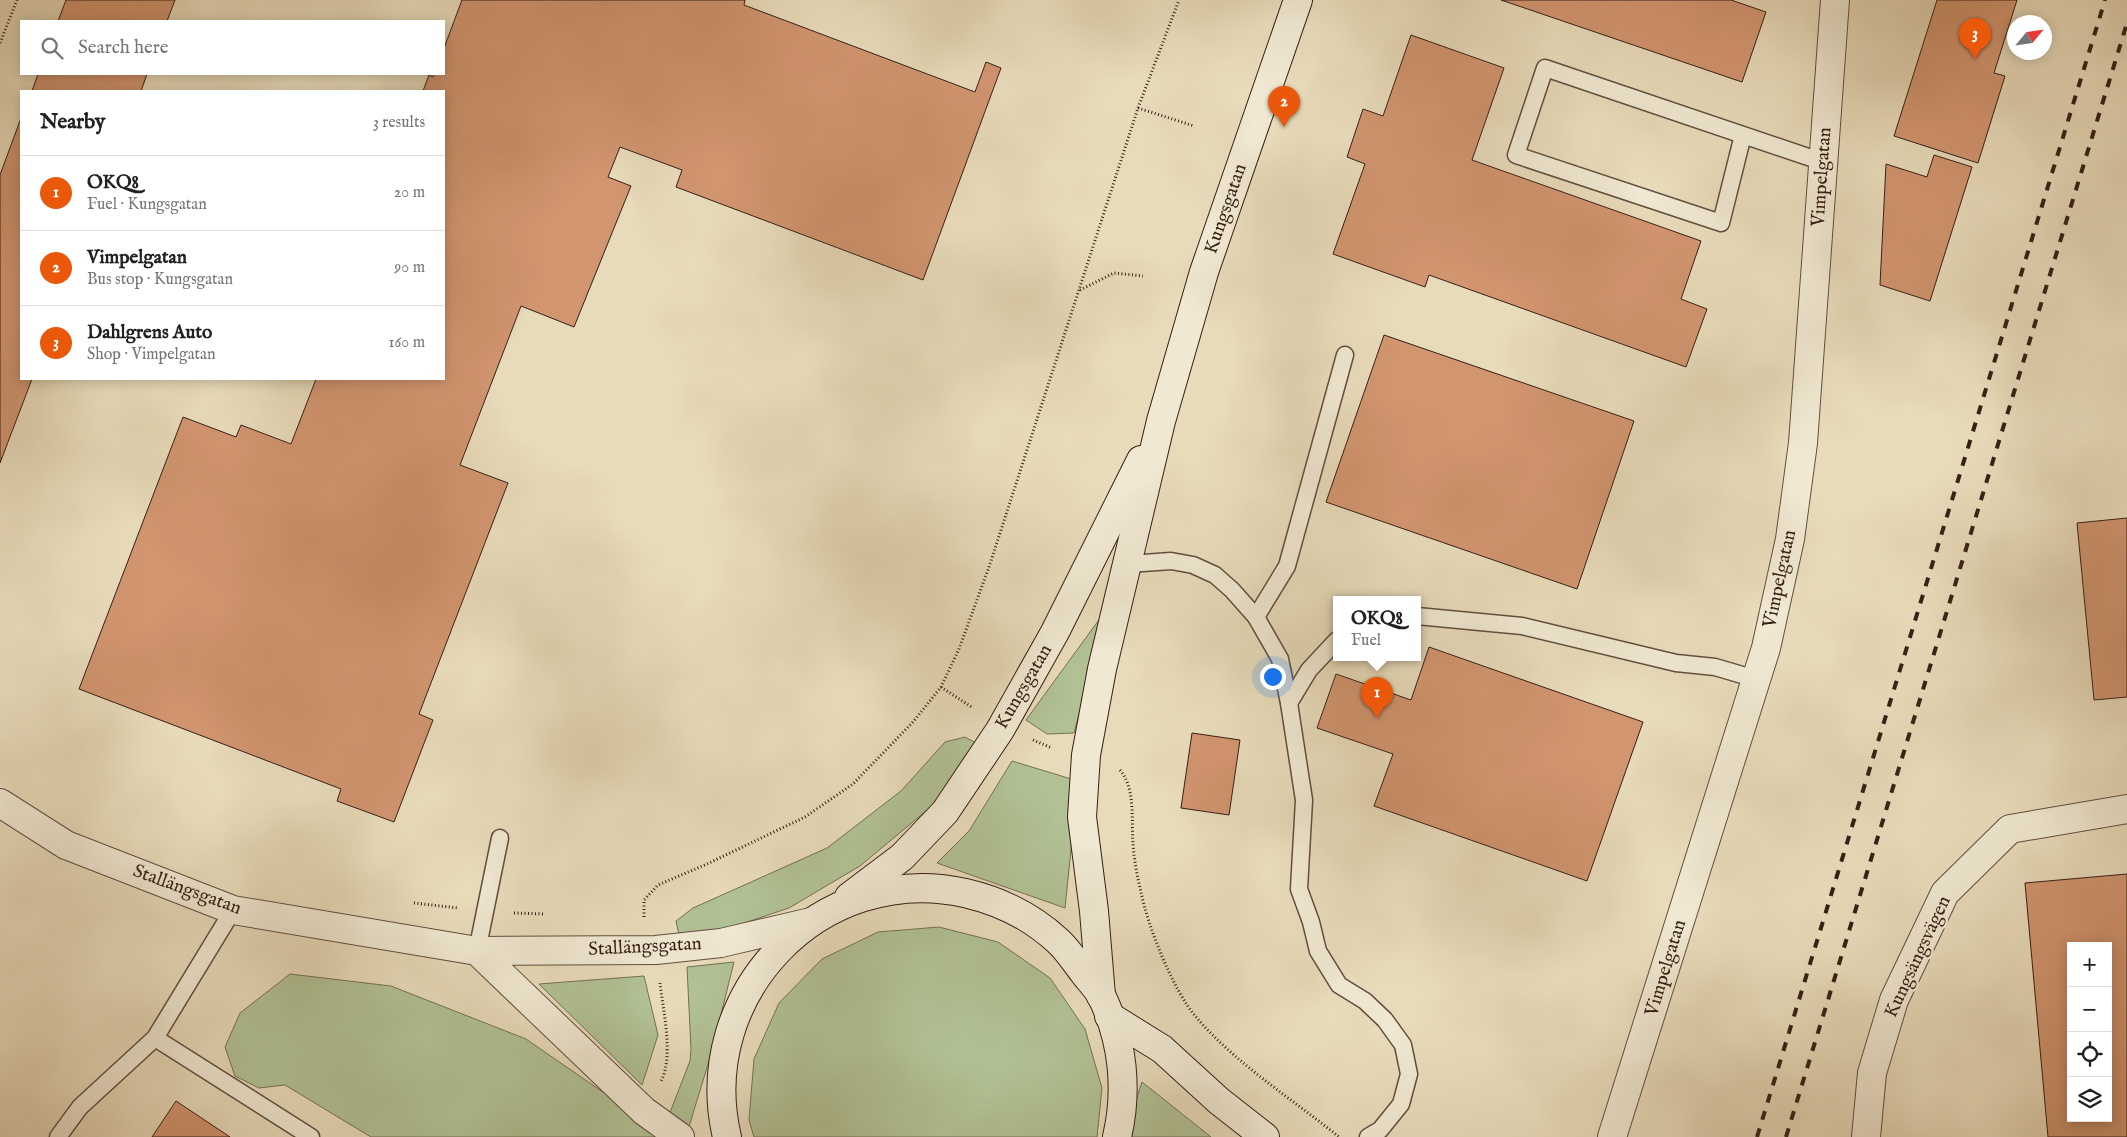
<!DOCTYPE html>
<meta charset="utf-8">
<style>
body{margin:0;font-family:"IM FELL English",serif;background:#f6f6f6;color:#202124}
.controls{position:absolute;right:15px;bottom:15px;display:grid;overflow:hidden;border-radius:0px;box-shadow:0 2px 12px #0003}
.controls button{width:45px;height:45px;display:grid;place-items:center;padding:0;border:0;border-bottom:1px solid #e0e0e0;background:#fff;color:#202124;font:25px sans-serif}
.compass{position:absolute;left:2007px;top:15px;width:45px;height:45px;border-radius:50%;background:#fff;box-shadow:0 2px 12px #0003;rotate:61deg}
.you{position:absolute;left:1272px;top:676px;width:18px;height:18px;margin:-12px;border:4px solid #fff;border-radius:50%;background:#1a73e8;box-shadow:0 0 0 8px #1a73e833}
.badge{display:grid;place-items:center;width:32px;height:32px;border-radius:50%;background:#ea580c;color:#fff;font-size:16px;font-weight:700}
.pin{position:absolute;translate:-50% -41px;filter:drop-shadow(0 1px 2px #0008)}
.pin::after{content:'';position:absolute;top:26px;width:18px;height:15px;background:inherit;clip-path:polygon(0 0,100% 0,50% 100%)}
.popup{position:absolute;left:1333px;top:596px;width:88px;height:65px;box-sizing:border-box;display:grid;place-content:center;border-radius:0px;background:#fff;filter:drop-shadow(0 1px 4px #0005);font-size:16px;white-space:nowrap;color:#757577}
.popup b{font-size:19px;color:#202124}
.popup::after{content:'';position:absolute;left:50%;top:100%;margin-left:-10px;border:10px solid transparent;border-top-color:#fff}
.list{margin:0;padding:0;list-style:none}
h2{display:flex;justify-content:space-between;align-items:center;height:65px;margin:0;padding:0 20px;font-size:21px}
h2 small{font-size:16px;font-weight:400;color:#757577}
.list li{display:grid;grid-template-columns:32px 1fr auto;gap:15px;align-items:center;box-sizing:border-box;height:75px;padding:0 20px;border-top:1px solid #e0e0e0}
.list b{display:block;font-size:19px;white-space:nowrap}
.list p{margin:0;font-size:16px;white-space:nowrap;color:#757577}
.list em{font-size:16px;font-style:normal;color:#757577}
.icon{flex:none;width:28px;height:28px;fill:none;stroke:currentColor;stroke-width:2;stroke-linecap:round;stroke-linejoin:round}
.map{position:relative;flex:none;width:2127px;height:1137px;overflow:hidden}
.search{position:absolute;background:#fff;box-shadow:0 2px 12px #0003;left:20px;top:20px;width:425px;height:55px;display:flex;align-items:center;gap:12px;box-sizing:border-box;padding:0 18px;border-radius:0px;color:#757577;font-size:19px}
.panel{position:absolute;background:#fff;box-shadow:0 2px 12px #0003;left:20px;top:90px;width:425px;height:290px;border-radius:0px}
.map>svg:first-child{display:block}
.green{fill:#b1c194;stroke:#747056}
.building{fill:#d19570;stroke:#361f17;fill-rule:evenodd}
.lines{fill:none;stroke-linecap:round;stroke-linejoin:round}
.lane-casing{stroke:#624e40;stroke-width:19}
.street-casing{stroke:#624e40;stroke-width:30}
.secondary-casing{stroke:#361f17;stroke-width:30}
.path{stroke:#361f17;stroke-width:3;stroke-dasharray:1 2.5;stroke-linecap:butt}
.lane{stroke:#f0e8d2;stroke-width:16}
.street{stroke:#f0e8d2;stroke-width:28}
.secondary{stroke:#f0e8d2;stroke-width:28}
.rail{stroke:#361f17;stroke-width:4;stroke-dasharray:9 9;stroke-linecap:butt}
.labels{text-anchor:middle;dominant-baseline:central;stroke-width:5;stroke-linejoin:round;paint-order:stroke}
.street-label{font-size:19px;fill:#361f17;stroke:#f0e8d2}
</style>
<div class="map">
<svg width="2127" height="1137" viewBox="0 0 2127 1137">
<rect width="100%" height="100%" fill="#e8dbba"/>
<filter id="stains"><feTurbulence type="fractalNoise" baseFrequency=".004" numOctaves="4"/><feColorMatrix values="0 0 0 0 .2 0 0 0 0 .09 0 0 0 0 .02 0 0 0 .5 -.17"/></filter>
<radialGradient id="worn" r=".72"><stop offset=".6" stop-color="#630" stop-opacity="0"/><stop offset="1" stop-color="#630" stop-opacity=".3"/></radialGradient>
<g class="green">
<polygon points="1109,606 1074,733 1047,734 1026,720"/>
<polygon points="965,737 976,743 932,806 860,866 789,908 681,944 676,921 693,908 827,848 901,791 945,742"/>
<polygon points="1012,761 1078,781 1065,908 937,863 969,831"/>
<polygon points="939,927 998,942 1050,978 1085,1029 1102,1088 1097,1137 754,1137 749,1120 754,1059 779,1003 822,959 878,932"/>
<polygon points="734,962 712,1051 688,1130 669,1115 690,1061 691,1049 687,967"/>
<polygon points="290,974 391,986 526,1039 613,1099 656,1137 371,1137 285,1085 259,1088 235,1076 225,1047 240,1013"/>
<polygon points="644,976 658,1035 642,1085 539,984"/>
<polygon points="1142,1082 1211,1137 1124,1137"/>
</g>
<g class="building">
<polygon points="66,0 175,0 167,21 58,21"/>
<polygon points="462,0 745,0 744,5 975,92 986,62 1001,68 923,280 676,187 682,170 620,147 608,177 631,186 574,327 521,306 460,465 508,483 419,714 433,720 394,822 337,801 341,789 79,689 183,417 236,437 241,425 291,444 316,379 444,379 444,91 423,91 429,75 433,77 434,74 444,74 444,48"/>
<polygon points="1501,0 1731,0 1766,12 1742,82"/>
<polygon points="1937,0 2017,0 1994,73 2005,76 1978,163 1894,136"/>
<polygon points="1411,35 1504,68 1472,160 1701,241 1681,299 1707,309 1686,367 1429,275 1425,287 1333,254 1365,164 1347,157 1363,109 1383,116"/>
<polygon points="38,74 147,74 141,91 32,91"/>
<polygon points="21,118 21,379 32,379 0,463 0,175"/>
<polygon points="1934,155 1972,167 1930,301 1880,285 1886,164 1927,177"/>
<polygon points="1384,335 1634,421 1577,589 1326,502"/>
<polygon points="2127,518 2127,697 2094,700 2077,523"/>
<polygon points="1429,647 1643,722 1587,881 1374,806 1393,754 1317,728 1336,674 1411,700"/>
<polygon points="1192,733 1240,740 1229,815 1181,808"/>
<path d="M2127 874V1137H2048L2025 883ZM2071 946H2108V1118H2071Z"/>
<polygon points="176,1101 230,1137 152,1137"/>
</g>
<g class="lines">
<g class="lane-casing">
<g id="lane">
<polyline points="1743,135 1721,223 1516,155 1545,68 1823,162"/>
<polyline points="1129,564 1171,561 1193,565 1215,575 1232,590 1256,617 1280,659 1289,703 1304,800 1299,889 1311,922 1318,951 1339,985 1365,1001 1385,1020 1403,1045 1409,1074 1401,1104 1380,1130 1368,1137"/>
<polyline points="1417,616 1522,626 1676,663 1715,667 1756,679"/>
<polyline points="1256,617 1287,566 1345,355"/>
<polyline points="1289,703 1309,670 1337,640"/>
<polyline points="477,951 500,838"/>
<polyline points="155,1038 311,1137"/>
<polyline points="58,1137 80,1107 155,1038 233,910"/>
</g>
</g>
<g class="street-casing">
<g id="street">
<polyline points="0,803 66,845 233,910 477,951 656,950 721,943 811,922"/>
<polyline points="477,951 644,1111 680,1137"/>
<polyline points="1612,1137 1766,648 1790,539 1803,443 1835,0"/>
<polyline points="1866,1137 1872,1073 1894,1000 1945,893 2010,829 2127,809"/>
</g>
</g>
<g class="secondary-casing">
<g id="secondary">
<polyline points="849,897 902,857 945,812 1000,730 1055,632 1141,460"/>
<polyline points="1101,996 1094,911 1082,817 1086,755 1102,669 1161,421 1204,272 1298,0"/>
<polyline points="1109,1016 1162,1049 1219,1101 1265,1137"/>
<path d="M727 1137C693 994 821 861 965 893 1000 901 1032 917 1058 941 1068 950 1076 963 1084 973 1090 981 1098 989 1102 997 1123 1041 1128 1090 1117 1137"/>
</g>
</g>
<g class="path">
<polyline points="0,43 17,0"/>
<polyline points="1138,108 1194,126"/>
<polyline points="1080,290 1114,273 1143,276"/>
<polyline points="941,687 973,708"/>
<polyline points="1033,740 1052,748"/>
<path d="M1120 770C1136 789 1131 820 1133 843 1134 859 1137 876 1141 892 1148 927 1173 990 1196 1017 1236 1064 1291 1098 1339 1137"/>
<polyline points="414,903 458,908"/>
<polyline points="514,913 545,914"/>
<polyline points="644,917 644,900 658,885 707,864 805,817 853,784 913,722 941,687 959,649 989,567 1138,108 1179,0"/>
<path d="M660 983C663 1010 674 1057 661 1081"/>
</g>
<use href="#lane" class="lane"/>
<use href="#street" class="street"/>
<use href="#secondary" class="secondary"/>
<g class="rail">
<polyline points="1757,1137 2105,0"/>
<polyline points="1786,1137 2127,23"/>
</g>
</g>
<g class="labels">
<g class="street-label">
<text transform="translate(1822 177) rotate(-86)">Vimpelgatan</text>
<text transform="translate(1226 209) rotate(-71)">Kungsgatan</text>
<text transform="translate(1780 579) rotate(-78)">Vimpelgatan</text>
<text transform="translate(1024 687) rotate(-60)">Kungsgatan</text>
<text transform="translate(187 890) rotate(20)">Stallängsgatan</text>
<text transform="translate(645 947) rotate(-3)">Stallängsgatan</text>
<text transform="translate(1918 957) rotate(-65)">Kungsängsvägen</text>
<text transform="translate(1666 968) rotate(-73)">Vimpelgatan</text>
</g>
</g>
<rect width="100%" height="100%" filter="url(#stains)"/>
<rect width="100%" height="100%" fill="url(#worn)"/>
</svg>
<div class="controls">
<button>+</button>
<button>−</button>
<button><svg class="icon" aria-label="locate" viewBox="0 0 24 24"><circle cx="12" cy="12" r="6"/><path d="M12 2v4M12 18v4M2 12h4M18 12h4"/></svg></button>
<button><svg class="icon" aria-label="layers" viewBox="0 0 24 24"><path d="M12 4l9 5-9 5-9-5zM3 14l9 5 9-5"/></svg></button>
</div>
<svg class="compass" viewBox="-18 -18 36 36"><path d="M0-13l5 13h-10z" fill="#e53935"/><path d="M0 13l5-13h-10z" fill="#757577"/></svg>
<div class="you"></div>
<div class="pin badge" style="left:1377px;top:718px">1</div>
<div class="popup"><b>OKQ8</b>Fuel</div>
<div class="pin badge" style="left:1284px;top:127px">2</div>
<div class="pin badge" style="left:1975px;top:59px">3</div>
<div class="search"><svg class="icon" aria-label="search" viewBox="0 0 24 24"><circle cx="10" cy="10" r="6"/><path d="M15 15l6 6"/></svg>Search here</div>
<section class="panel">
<h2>Nearby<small>3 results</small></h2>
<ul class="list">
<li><span class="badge">1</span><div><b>OKQ8</b><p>Fuel · Kungsgatan</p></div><em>20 m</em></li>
<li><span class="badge">2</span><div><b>Vimpelgatan</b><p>Bus stop · Kungsgatan</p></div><em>90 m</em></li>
<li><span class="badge">3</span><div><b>Dahlgrens Auto</b><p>Shop · Vimpelgatan</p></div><em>160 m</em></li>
</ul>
</section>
</div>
